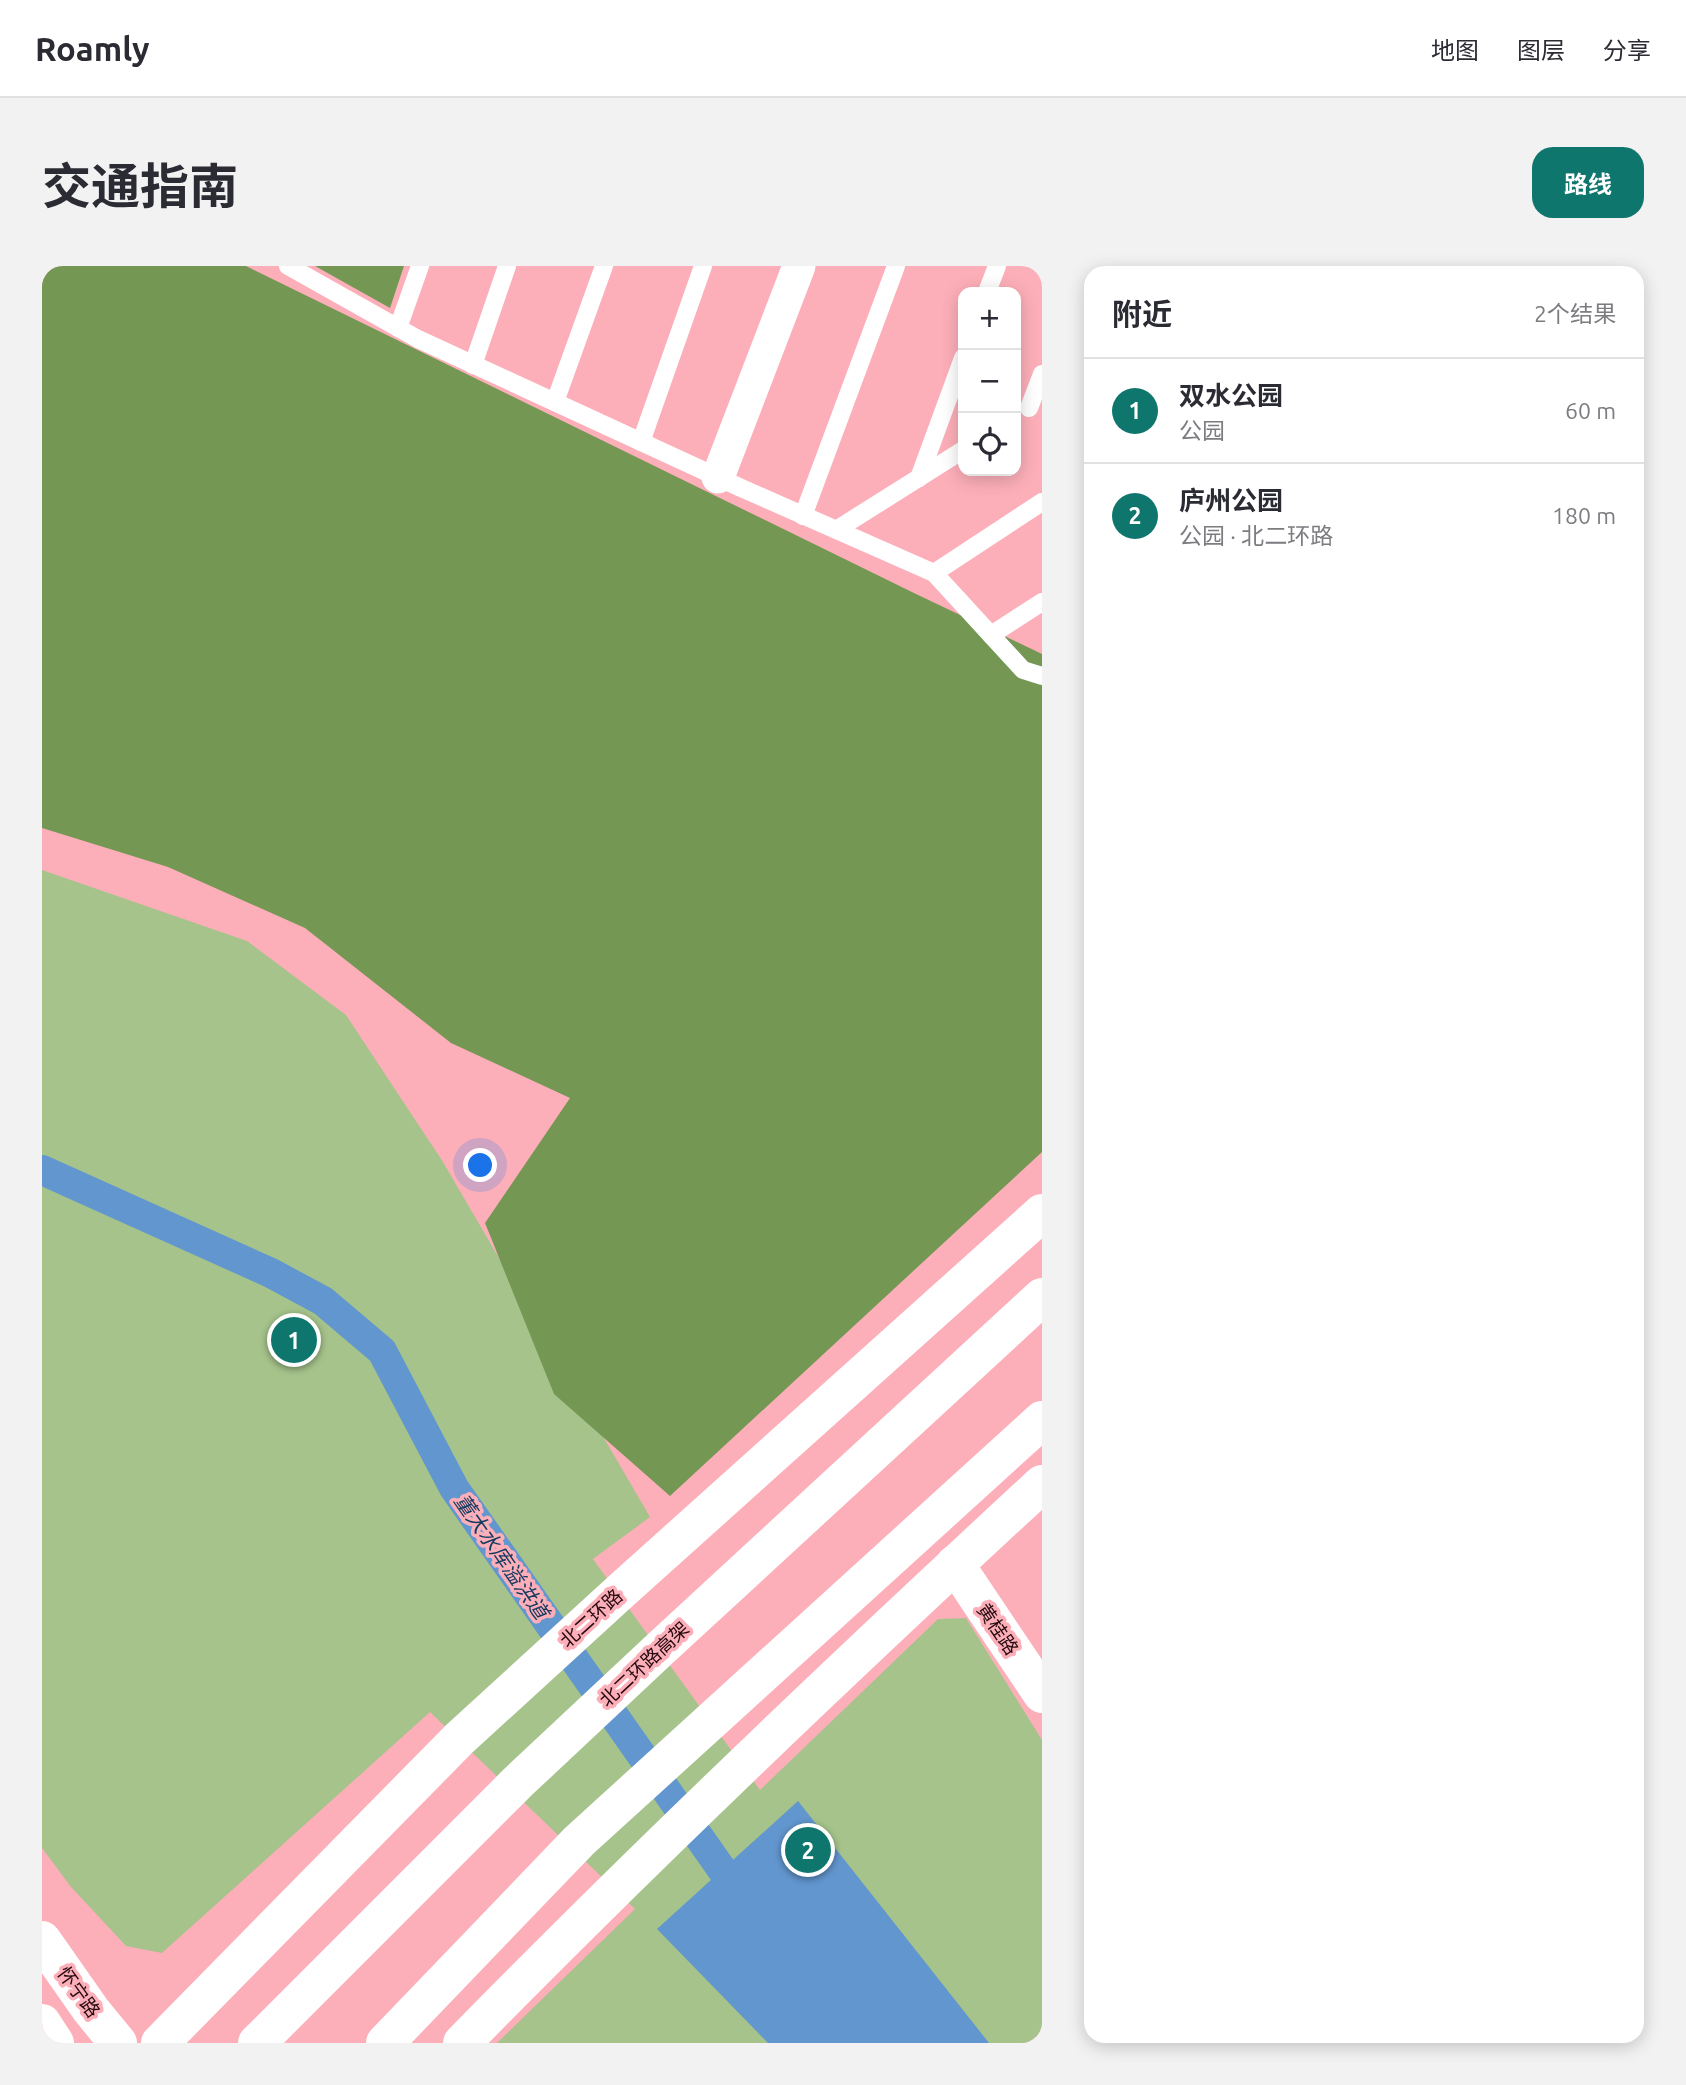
<!DOCTYPE html>
<html lang="zh">
<meta charset="utf-8">
<style>
body{margin:0;font-family:Ubuntu,"Noto Sans SC",sans-serif;background:#f2f2f3;color:#2b2b33}
.controls{position:absolute;right:21px;top:21px;display:grid;overflow:hidden;border-radius:14px;box-shadow:0 4px 18px #0003}
.controls button{width:63px;height:63px;display:grid;place-items:center;padding:0;border:0;border-bottom:2px solid #e1e1e2;background:#fff;color:#2b2b33;font:35px sans-serif}
.you{position:absolute;left:439px;top:900px;width:24px;height:24px;margin:-18px;border:5px solid #fff;border-radius:50%;background:#1a73e8;box-shadow:0 0 0 10px #1a73e833}
.badge{display:grid;place-items:center;width:46px;height:46px;border-radius:50%;background:#0f766e;color:#fff;font-size:23px;font-weight:700}
.pin{position:absolute;translate:-50% -50%;border:4px solid #fff;box-shadow:0 2px 7px #0006}
.list{margin:0;padding:0;list-style:none}
h2{display:flex;justify-content:space-between;align-items:center;height:91px;margin:0;padding:0 28px;font-size:30px}
h2 small{font-size:23px;font-weight:400;color:#7c7c81}
.list li{display:grid;grid-template-columns:46px 1fr auto;gap:21px;align-items:center;box-sizing:border-box;height:105px;padding:0 28px;border-top:2px solid #e1e1e2}
.list b{display:block;font-size:26px;white-space:nowrap}
.list p{margin:0;font-size:23px;white-space:nowrap;color:#7c7c81}
.list em{font-size:23px;font-style:normal;color:#7c7c81}
.icon{flex:none;width:38px;height:38px;fill:none;stroke:currentColor;stroke-width:2;stroke-linecap:round;stroke-linejoin:round}
.map{position:relative;flex:none;width:1000px;height:1777px;overflow:hidden;border-radius:21px}
header{display:flex;align-items:center;gap:42px;box-sizing:border-box;height:98px;padding:0 35px;background:#fff;border-bottom:2px solid #e1e1e2}
header strong{font-size:33px}
nav{display:flex;gap:38px;margin-inline-start:auto;font-size:24px}
.intro{display:flex;align-items:center;justify-content:space-between;box-sizing:border-box;height:168px;padding:0 42px}
h1{margin:0;font-size:49px}
.button{padding:18px 32px;border-radius:21px;background:#0f766e;color:#fff;font-size:24px;font-weight:700}
main{display:flex;gap:42px;padding:0 42px}
aside{flex:1;background:#fff;border-radius:21px;box-shadow:0 4px 18px #0003}
.map>svg:first-child{display:block}
.green{fill:#a5c38b}
.forest{fill:#749754}
.water{fill:#6296ce}
.lines{fill:none;stroke-linecap:round;stroke-linejoin:round}
.canal{stroke:#6296ce;stroke-width:30}
.service{stroke:#fff;stroke-width:18}
.minor{stroke:#fff;stroke-width:33}
.tertiary{stroke:#fff;stroke-width:38}
.secondary{stroke:#fff;stroke-width:38}
.trunk{stroke:#fff;stroke-width:38}
.labels{text-anchor:middle;dominant-baseline:central;stroke-width:7;stroke-linejoin:round;paint-order:stroke}
.street-label{font-size:19px;fill:#250a0f;stroke:#fdafb9}
.water-label{font-size:21px;font-style:italic;fill:#143a5f;stroke:#fdafb9}
</style>
<header>
<strong>Roamly</strong>
<nav><a>地图</a><a>图层</a><a>分享</a></nav>
</header>
<div class="intro"><h1>交通指南</h1><a class="button">路线</a></div>
<main>
<div class="map">
<svg width="1000" height="1777" viewBox="0 0 1000 1777">
<rect width="100%" height="100%" fill="#fdafb9"/>
<polygon class="green" points="0,604 205,675 304,749 401,896 608,1251 551,1293 718,1524 896,1353 924,1352 1000,1474 1000,1777 455,1777 593,1643 388,1446 120,1687 84,1680 29,1621 0,1582"/>
<g class="forest">
<polygon points="0,0 204,0 874,328 1000,388 1000,886 628,1230 512,1128 443,957 528,832 409,777 263,662 126,601 0,562"/>
<polygon points="273,0 362,0 348,42"/>
</g>
<polygon class="water" points="756,1535 947,1777 726,1777 615,1663"/>
<g class="lines">
<polyline class="canal" points="0,904 229,1007 281,1035 340,1085 412,1222 690,1618 707,1635"/>
<g class="service">
<polyline points="246,0 376,73 697,221 892,307 981,404 1000,410"/>
<polyline points="945,26 955,0"/>
<polyline points="356,62 378,0"/>
<polyline points="431,99 465,0"/>
<polyline points="513,136 562,0"/>
<polyline points="987,142 1000,108"/>
<polyline points="599,176 661,0"/>
<polyline points="877,212 921,92"/>
<polyline points="761,250 854,0"/>
<polyline points="794,264 921,184"/>
<polyline points="892,307 1000,236"/>
<polyline points="949,369 1000,336"/>
</g>
<polyline class="minor" points="676,211 757,0"/>
<g class="tertiary">
<polyline points="913,1298 1000,1428"/>
<polyline points="118,1777 417,1473 580,1324 1000,947"/>
<path d="M420 1777C608 1585 803 1400 1000 1218"/>
</g>
<g class="secondary">
<polyline points="0,1674 49,1744 76,1777"/>
<polyline points="0,1757 13,1777"/>
</g>
<g class="trunk">
<polyline points="215,1777 476,1516 619,1382 1000,1031"/>
<polyline points="343,1777 537,1575 1000,1154"/>
</g>
</g>
<g class="labels">
<g class="street-label">
<text transform="translate(549 1352) rotate(-42)">北二环路</text>
<text transform="translate(956 1363) rotate(56)">黄桂路</text>
<text transform="translate(602 1398) rotate(-43)">北二环路高架</text>
<text transform="translate(37 1726) rotate(54)">怀宁路</text>
</g>
<g class="water-label">
<text transform="translate(460 1290) rotate(55)">董大水库溢洪道</text>
</g>
</g>
</svg>
<div class="controls">
<button>+</button>
<button>−</button>
<button><svg class="icon" aria-label="locate" viewBox="0 0 24 24"><circle cx="12" cy="12" r="6"/><path d="M12 2v4M12 18v4M2 12h4M18 12h4"/></svg></button>
</div>
<div class="you"></div>
<div class="pin badge" style="left:252px;top:1074px">1</div>
<div class="pin badge" style="left:766px;top:1584px">2</div>
</div>
<aside>
<h2>附近<small>2个结果</small></h2>
<ul class="list">
<li><span class="badge">1</span><div><b>双水公园</b><p>公园</p></div><em>60 m</em></li>
<li><span class="badge">2</span><div><b>庐州公园</b><p>公园 · 北二环路</p></div><em>180 m</em></li>
</ul>
</aside>
</main>
